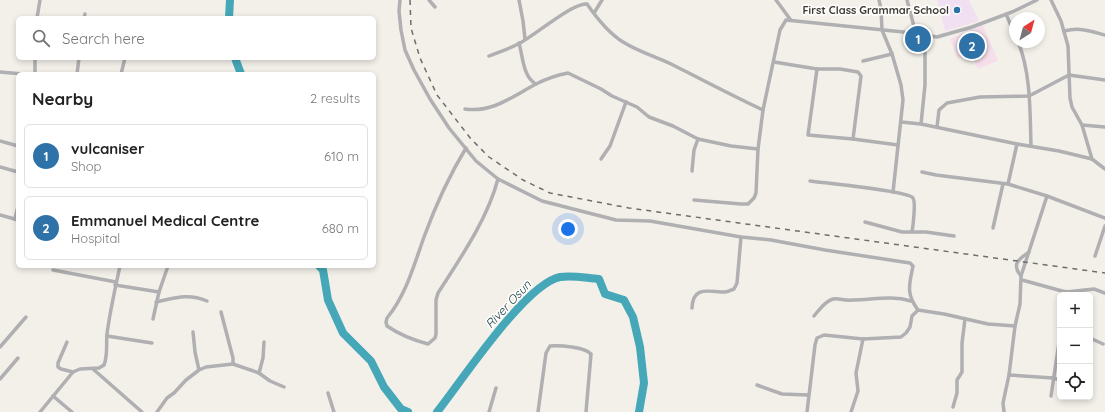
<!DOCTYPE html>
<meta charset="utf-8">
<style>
body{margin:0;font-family:Quicksand,sans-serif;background:#f2f2f2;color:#222}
.controls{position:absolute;right:12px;bottom:12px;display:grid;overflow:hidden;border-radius:6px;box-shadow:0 2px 6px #0003}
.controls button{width:36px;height:36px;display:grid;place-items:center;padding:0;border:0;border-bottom:1px solid #e0e0e0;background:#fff;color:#222;font:20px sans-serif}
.compass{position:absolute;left:1009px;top:12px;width:36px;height:36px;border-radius:50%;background:#fff;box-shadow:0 2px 6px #0003;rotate:36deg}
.you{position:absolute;left:568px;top:229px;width:14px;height:14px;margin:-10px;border:3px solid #fff;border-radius:50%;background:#1a73e8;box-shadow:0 0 0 6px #1a73e833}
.badge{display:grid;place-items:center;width:26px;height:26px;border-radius:50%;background:#2e72a8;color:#fff;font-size:13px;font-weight:700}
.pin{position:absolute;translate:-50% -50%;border:2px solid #fff;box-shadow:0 1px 4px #0006}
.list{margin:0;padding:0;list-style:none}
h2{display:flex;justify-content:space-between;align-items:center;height:52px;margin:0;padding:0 16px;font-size:17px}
h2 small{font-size:13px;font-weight:400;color:#767676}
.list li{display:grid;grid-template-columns:26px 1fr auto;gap:12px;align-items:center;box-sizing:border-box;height:64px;margin:0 8px 8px;padding:0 8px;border:1px solid #e0e0e0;border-radius:6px}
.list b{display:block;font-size:15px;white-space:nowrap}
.list p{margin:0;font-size:13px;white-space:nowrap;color:#767676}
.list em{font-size:13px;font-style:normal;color:#767676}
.icon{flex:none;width:22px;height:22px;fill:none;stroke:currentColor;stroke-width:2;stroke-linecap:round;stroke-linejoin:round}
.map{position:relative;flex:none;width:1105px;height:412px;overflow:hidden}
.search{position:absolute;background:#fff;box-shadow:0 2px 6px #0003;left:16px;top:16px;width:360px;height:44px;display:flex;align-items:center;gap:10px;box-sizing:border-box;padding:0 14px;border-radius:6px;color:#767676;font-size:15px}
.panel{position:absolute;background:#fff;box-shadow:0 2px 6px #0003;left:16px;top:72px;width:360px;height:196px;border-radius:6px}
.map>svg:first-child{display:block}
.education{fill:#f1e0f2}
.medical{fill:#f6dfea}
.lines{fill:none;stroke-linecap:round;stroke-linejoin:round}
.river{stroke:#45a7b8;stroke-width:8}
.street{stroke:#b0afb1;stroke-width:3.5}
.rail{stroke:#706e6b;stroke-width:1.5;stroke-dasharray:5 5;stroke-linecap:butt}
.poi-dot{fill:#2e72a8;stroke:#fffdfa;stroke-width:1.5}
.labels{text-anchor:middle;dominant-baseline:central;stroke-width:3.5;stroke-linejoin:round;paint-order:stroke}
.poi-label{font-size:11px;font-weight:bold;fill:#3a3937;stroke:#fffdfa;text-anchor:end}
.water-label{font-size:12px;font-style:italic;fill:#0a3840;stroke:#fffdfa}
</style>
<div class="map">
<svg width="1105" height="412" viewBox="0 0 1105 412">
<rect width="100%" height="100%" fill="#f3f0ea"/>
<polygon class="education" points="937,0 969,0 979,21 945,31"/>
<polygon class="medical" points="983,25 998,61 978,69 971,54 958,59 950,39"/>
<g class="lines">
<g class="river">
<polyline points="229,18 230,0"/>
<polyline points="235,58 241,74"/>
<polyline points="319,266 323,270 328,300 343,333 371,361 384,387 401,409 408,412"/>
<path d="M437 412C461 382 525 284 560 277 572 275 586 278 599 279L605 294 624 300 633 317 640 347 644 383 639 412"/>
</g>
<g class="street">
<path d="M400 0 399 11 401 30 405 50 414 70 430 99 449 128 476 161 498 179 542 201 616 220 650 221 741 237 771 240 825 250 910 263 913 266C909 285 906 294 918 310L944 314 988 324 1015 326"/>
<polyline points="429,0 435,7"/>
<polyline points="519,0 523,21 525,39"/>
<polyline points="776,0 790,19"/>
<polyline points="879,0 881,9 882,30 892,54 901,85 903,100 893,192"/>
<polyline points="907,0 916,34"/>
<polyline points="1051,0 1061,21 1068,46 1070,98 1072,107 1082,125 1092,159 1105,169"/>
<polyline points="594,13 602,0"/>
<polyline points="1006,14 1015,35"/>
<polyline points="37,18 40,0"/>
<polyline points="84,18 85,14"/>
<path d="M1064 31C1081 27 1090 31 1105 35"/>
<path d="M1018 42C1031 72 1030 114 1031 146"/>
<path d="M519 43C523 57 523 77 536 84"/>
<path d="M489 56C499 52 509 49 518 44 533 37 573 2 587 4 596 17 610 34 623 42 639 52 657 57 673 65 703 80 733 96 763 110"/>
<polyline points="35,58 35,74"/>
<polyline points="863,61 892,54"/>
<polyline points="774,62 817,69 840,69 858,72 861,76 853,139 898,145"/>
<polyline points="817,69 808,135 853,139"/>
<polyline points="0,72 23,74"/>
<polyline points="77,74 79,58"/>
<polyline points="121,74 125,58"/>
<path d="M465 109C493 113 513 96 536 84 546 79 557 75 568 73L601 89 612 96 637 107 649 117 673 126 698 139 731 146 758 149"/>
<polyline points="901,122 921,124 1017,144 1059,151 1092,159"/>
<polyline points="921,124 925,85 925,52 926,44 930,37"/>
<polyline points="1082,125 1105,127"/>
<polyline points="937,127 939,110 947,103 980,97 1029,96 1069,75 1105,80"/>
<polyline points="0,141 18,146"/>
<path d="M466 148C449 176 435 207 424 237 414 265 406 295 387 318L386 322 387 326C400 335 413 340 428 344L435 338 436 334V300L438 293C461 257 487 220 498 179"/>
<polyline points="601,159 610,146 626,102"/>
<polyline points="0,167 18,172"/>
<polyline points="692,171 694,150 698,139"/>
<polyline points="922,172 936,175 1008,184 1047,196 1105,218"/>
<path d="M810 181C824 183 908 191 913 198 916 202 913 226 912 232"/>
<polyline points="1008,184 1017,144"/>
<polyline points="694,200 741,204 748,204 754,198 756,193 758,149 763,110 780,30 786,20 913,33 937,37 972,27 1012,12 1037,0"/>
<polyline points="0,215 18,220"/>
<polyline points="15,219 18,206"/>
<polyline points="865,222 902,232 926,232 954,236"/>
<polyline points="993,228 1003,184"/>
<polyline points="1095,256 1105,226"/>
<polyline points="53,270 116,282"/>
<path d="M1021 276C1011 264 1019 259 1029 252"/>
<polyline points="1022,280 1062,291 1067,292 1067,295"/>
<polyline points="115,285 159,292"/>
<polyline points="1067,292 1094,289 1105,293"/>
<path d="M156 302C175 298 188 293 207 301"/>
<path d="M692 308C693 285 709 292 725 292 728 292 731 290 734 289L737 283 741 237"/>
<polyline points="221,312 233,358 233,364"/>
<path d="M814 316C819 310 825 301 833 299 839 298 845 301 852 300 872 300 891 295 911 301"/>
<polyline points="153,319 159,292 168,266"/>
<polyline points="193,332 195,352 199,370"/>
<polyline points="107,336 152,343"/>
<polyline points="1090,338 1103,344"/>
<polyline points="67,342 58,363 58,367 61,369 73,372"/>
<polyline points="0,347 26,317"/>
<polyline points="93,369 142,412"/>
<polyline points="259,373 263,358 264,342"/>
<polyline points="1009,375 1053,378 1060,380"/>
<polyline points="0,379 18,358"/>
<polyline points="757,385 782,394 808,395"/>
<polyline points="328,393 334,412"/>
<polyline points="53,396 72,412"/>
<polyline points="1051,396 1060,336"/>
<polyline points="953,407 957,393 957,380 962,372 962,343 965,319"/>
<path d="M40 412 73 372 80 369 99 368 104 365C108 355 106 344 107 334 110 311 115 289 120 266"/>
<polyline points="157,412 167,398 174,393 186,380 199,370 206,367 233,364 259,373 270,381 284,387"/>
<polyline points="489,412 496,388"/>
<path d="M538 412 546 353 550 346C559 345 585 347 591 354L586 412"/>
<polyline points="807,412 815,345 817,338 824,335 863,339 901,337 906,333 910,327 912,316 918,310"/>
<polyline points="851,412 858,391 856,373 863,339"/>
<polyline points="1004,412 1003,403 1009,375 1015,326 1020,304 1021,276 1047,196"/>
</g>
<polyline class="rail" points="410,0 411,28 420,58 437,95 471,139 489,157 523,180 550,193 629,208 1105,273"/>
</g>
<circle class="poi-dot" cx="957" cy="10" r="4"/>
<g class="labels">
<g class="poi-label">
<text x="949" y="10">First Class Grammar School</text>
</g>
<g class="water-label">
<text transform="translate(508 304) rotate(-47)">River Osun</text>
</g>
</g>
</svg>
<div class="controls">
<button>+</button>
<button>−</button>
<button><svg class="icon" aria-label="locate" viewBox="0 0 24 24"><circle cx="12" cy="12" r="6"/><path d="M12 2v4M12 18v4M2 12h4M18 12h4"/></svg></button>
</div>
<svg class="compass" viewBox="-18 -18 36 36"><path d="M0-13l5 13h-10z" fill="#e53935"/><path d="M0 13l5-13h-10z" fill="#767676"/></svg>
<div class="you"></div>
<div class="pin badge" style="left:918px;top:39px">1</div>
<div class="pin badge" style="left:972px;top:46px">2</div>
<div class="search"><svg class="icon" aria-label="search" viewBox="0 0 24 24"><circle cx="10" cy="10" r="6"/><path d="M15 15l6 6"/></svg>Search here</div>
<section class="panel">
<h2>Nearby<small>2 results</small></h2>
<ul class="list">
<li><span class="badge">1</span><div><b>vulcaniser</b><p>Shop</p></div><em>610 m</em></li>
<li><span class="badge">2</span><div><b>Emmanuel Medical Centre</b><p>Hospital</p></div><em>680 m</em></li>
</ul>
</section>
</div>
